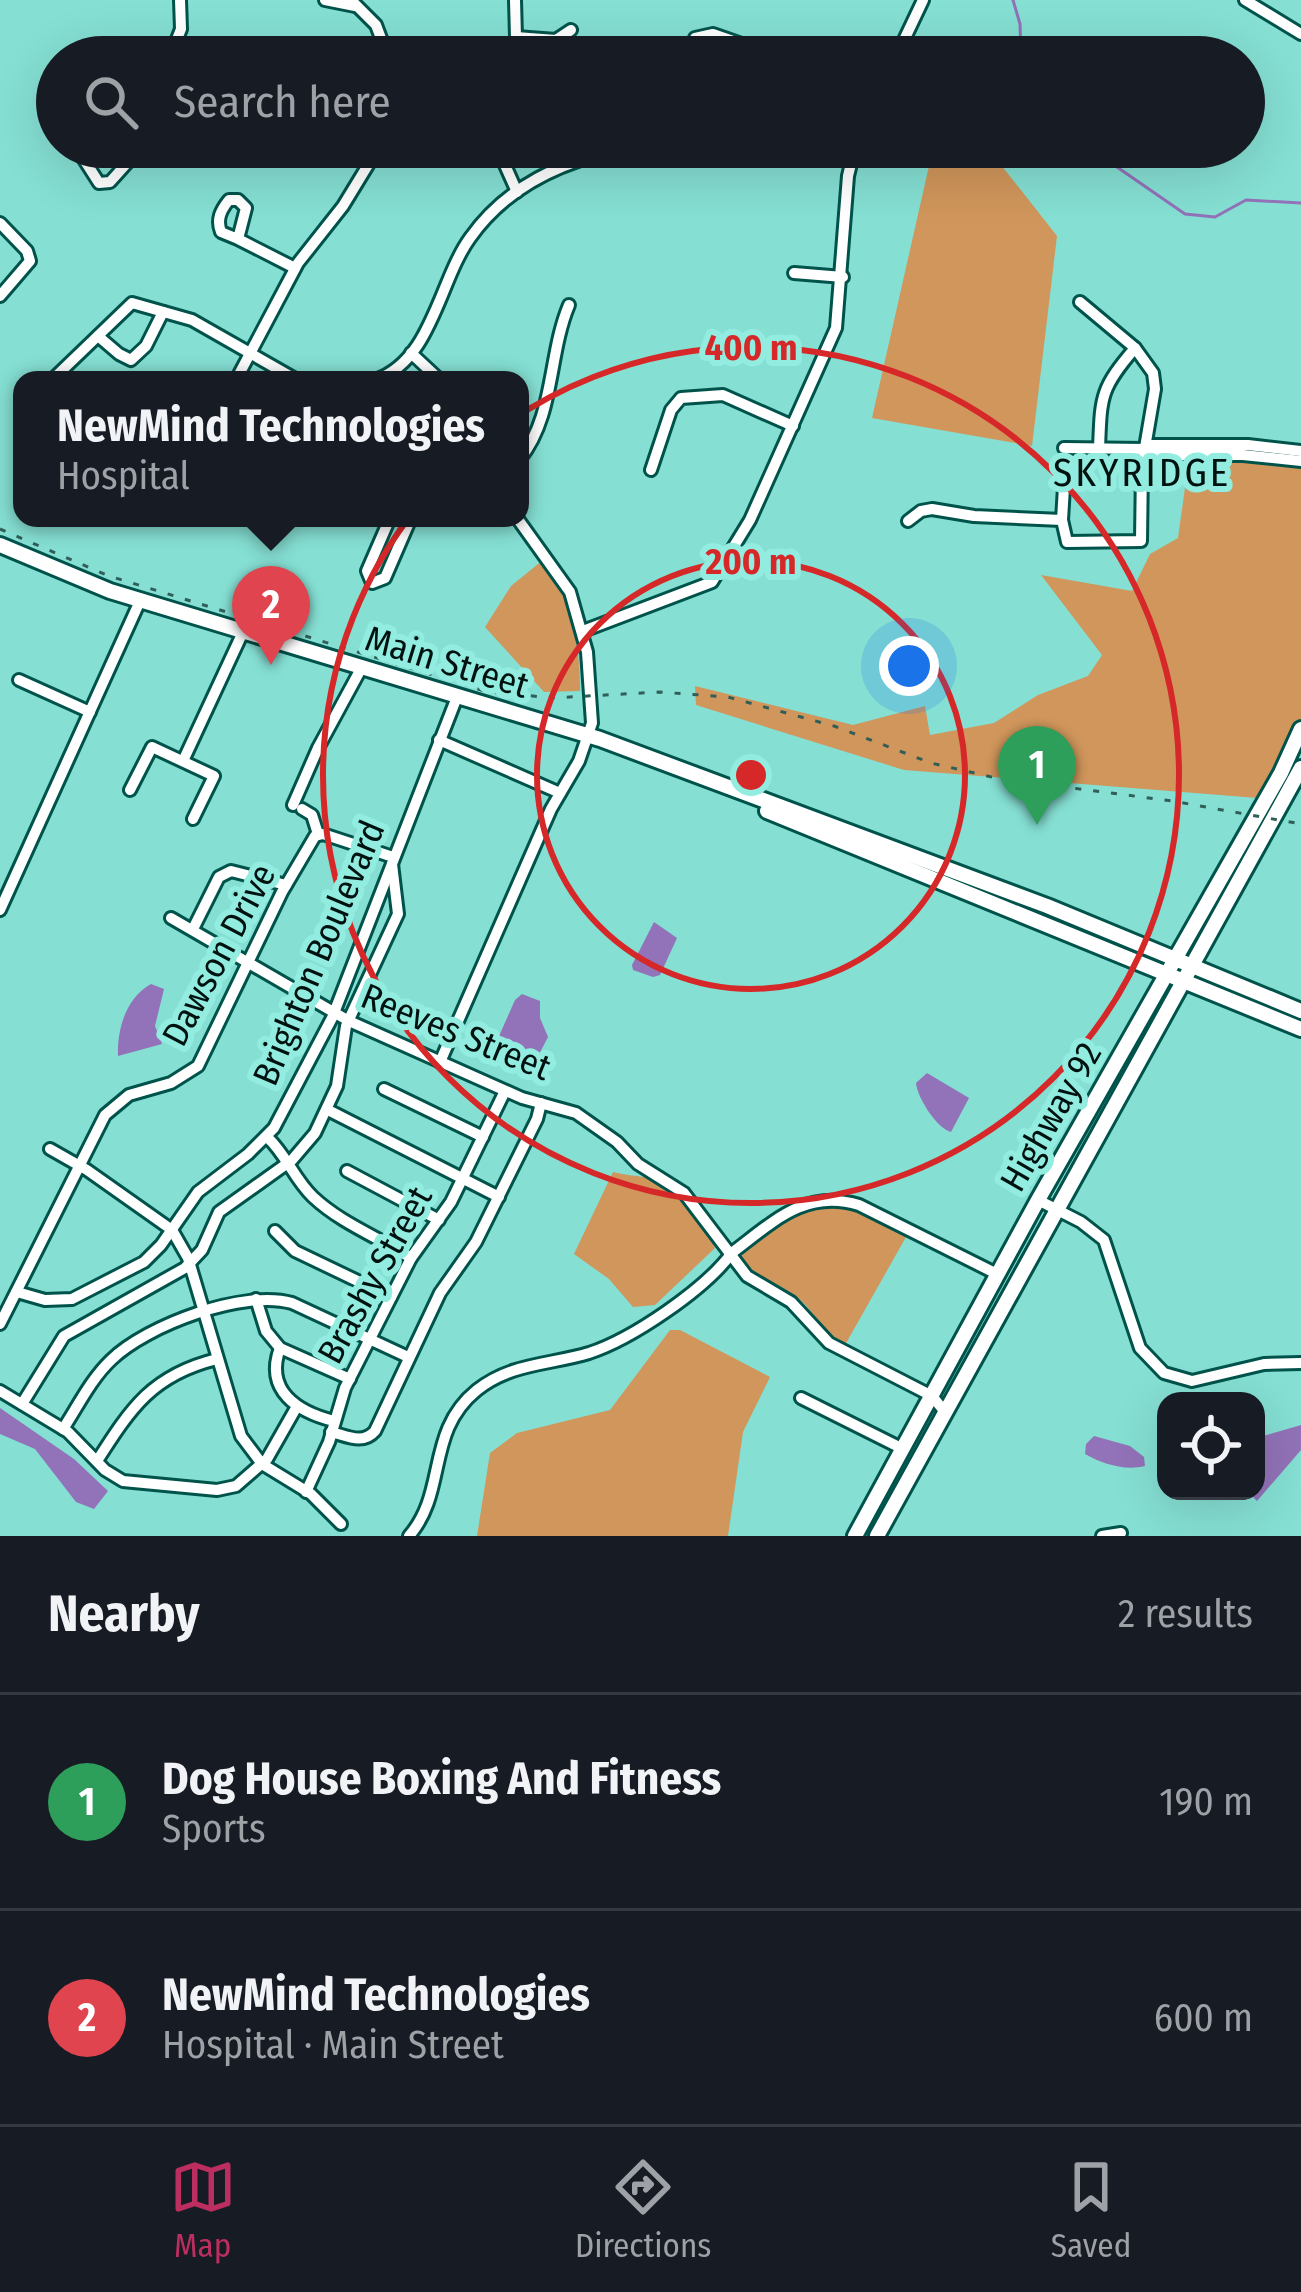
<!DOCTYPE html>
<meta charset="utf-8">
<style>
body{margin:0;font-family:"Fira Sans Condensed",sans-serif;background:#20242c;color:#f1f3f6}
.controls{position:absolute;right:36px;bottom:36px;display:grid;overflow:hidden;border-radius:24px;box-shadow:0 12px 48px #0002}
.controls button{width:108px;height:108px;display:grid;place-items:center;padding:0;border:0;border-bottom:3px solid #363941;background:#171b24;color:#f1f3f6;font:60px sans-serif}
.you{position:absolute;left:909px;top:666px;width:42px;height:42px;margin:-30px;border:9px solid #fff;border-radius:50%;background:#1a73e8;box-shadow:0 0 0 18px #1a73e833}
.badge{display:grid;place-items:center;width:78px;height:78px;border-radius:50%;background:#bb2e5f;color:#fff;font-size:39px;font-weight:700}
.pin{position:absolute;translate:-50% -99px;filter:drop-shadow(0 3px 6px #0008)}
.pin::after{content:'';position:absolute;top:63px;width:42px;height:36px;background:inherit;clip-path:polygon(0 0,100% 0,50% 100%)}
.popup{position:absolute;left:13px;top:371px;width:516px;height:156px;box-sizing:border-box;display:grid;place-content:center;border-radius:24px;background:#171b24;filter:drop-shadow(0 3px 9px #0005);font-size:39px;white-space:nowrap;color:#9ea1a6}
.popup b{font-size:45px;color:#f1f3f6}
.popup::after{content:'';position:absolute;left:50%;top:100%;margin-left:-24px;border:24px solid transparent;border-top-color:#171b24}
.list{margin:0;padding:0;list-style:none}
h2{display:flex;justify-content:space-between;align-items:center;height:156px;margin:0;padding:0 48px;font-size:51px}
h2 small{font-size:39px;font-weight:400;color:#9ea1a6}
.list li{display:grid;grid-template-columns:78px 1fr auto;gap:36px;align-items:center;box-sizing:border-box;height:216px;padding:0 48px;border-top:3px solid #363941}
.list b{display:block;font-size:45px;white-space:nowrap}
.list p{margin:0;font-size:39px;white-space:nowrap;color:#9ea1a6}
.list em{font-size:39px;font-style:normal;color:#9ea1a6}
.icon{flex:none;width:66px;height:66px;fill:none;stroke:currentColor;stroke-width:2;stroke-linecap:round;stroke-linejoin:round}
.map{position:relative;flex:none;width:1301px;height:1536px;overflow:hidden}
.search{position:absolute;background:#171b24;box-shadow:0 12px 48px #0002;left:36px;right:36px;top:36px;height:132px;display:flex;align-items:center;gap:30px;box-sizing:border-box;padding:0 42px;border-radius:66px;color:#9ea1a6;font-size:45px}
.sheet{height:588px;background:#171b24}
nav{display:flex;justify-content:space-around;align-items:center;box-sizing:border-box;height:168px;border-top:3px solid #363941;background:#171b24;font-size:33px;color:#9ea1a6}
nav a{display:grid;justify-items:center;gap:6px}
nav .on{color:#bb2e5f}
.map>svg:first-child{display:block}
.green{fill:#d0965b}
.water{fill:#9272b8}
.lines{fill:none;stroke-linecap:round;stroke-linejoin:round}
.stream{stroke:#9272b8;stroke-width:3}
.minor-casing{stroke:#00534b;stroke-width:16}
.major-casing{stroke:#00534b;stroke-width:20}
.minor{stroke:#fff;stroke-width:10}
.major{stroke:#fff;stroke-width:14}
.rail{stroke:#315e58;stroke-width:3;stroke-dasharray:6 12;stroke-linecap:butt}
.ring{fill:none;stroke:#d62828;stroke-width:6}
.labels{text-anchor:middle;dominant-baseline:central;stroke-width:12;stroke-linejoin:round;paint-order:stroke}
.street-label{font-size:36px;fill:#00120f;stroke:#92ece0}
.neighbourhood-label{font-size:39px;letter-spacing:3px;fill:#00120f;stroke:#92ece0}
.centre{fill:#d62828;stroke:#92ece0;stroke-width:6}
.ring-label{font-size:36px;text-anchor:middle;font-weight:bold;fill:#d62828;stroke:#92ece0;stroke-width:12;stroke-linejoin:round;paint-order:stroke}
</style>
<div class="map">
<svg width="1301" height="1536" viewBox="0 0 1301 1536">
<rect width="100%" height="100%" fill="#85dfd3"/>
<g class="green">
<polygon points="937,147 987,147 1057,236 1032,446 872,418 929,166"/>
<polygon points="1191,445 1301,457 1301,745 1270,799 904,770 696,705 695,686 853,725 925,706 930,735 994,723 1038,695 1088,676 1102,655 1041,575 1132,591 1150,554 1178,538"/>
<path d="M543 560C571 600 580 642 580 691L544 692 485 627 511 586Z"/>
<path d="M613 1172C624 1175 641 1176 649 1178 676 1184 704 1225 715 1248L655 1305 633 1307 609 1279 574 1254Z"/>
<path d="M830 1203 852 1208 906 1237 845 1345C823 1337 816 1312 798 1298 779 1283 758 1278 741 1261L743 1252 792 1214Z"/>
<polygon points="670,1330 680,1330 770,1377 743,1432 728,1536 477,1536 490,1453 517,1433 610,1410"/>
</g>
<g class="water">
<polygon points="654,922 677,938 660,975 653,977 633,970 632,965"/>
<path d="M151 984 164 989 155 1026 162 1044 118 1056C117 1029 126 998 151 984Z"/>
<polygon points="522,994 540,1001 540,1018 548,1037 535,1062 520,1068 506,1064 492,1052 515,1000"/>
<path d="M927 1073 969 1098 951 1132C937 1129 917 1097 916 1083Z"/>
<polygon points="0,1408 74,1459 108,1491 94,1509 76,1502 35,1449 0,1434"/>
<polygon points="1301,1425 1301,1450 1257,1501 1247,1491 1256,1491 1256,1438"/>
<path d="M1094 1436 1130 1446 1144 1457 1145 1466C1124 1471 1103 1464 1085 1454L1086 1444Z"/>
</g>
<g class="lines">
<g class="stream">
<polyline points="1013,0 1020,24 1021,57"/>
<polyline points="1088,147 1185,214 1215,217 1246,200 1301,203"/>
</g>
<g class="minor-casing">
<g id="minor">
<polyline points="325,0 355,6"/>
<polyline points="351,0 376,25 388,57"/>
<polyline points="1245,0 1301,34"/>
<polyline points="516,37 556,40 571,30"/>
<polyline points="695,38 713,34 759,50 756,57"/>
<polyline points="170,57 181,29 180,0"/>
<polyline points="509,57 516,37 515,0"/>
<polyline points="896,57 923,0"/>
<polyline points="76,147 99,183 110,182 128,162 133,147"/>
<polyline points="497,147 517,192"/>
<polyline points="0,223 27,251 30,261 0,296"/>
<path d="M238 239 221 232C216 219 221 210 229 200H238L246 208 238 239 295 268"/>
<polyline points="794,273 843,277"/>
<polyline points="98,336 119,354 131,360 146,346 163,312"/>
<polyline points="411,353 440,380"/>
<polyline points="52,380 132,303 192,320 297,380"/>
<polyline points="236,380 298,263 343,206 379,147"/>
<path d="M375 380C432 361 439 281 470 238 509 183 571 157 635 147"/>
<polyline points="1064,448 1145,449 1151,445 1248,445 1301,451"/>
<path d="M1099 449C1101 396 1100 389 1135 348"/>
<polyline points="1145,449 1150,455 1243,455 1301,461"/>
<path d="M520 459C555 415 548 355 569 305"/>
<polyline points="651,470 671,410 681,398 723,395 793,426"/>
<polyline points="1064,487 1062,520 1067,542 1141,541 1142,465 1155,389 1153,373 1135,348 1080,302"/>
<polyline points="390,518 367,571 372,583 385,578 411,518"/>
<polyline points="908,521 921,511 932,509 974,516 1062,520"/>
<polyline points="583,631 712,582 750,520 836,328 848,176 855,147"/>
<polyline points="19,680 90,712"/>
<polyline points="439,740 560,793"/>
<polyline points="183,761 243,632"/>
<polyline points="130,790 152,747 214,776 193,819"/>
<polyline points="293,805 318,748 362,667"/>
<polyline points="302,809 312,815 318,834"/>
<polyline points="0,910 140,601"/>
<polyline points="171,918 349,1021 522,1098 576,1113 617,1142 638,1164 684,1193 747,1276 791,1302 829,1343 932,1396 945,1412"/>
<polyline points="193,929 219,877 231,871 286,885"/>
<polyline points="440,1062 551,809 579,761 592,723 587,652 570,592 517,518"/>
<polyline points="384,1089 483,1137"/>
<polyline points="328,1110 499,1197"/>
<path d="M267 1137C286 1154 294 1179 313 1197 342 1224 378 1237 411 1258"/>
<polyline points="50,1149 87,1170 172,1230 188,1258 241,1436 262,1464 311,1494 341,1524"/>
<polyline points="347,1171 439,1220"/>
<polyline points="1038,1200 1081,1222 1104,1240 1140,1348 1164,1373 1192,1381 1264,1364 1301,1363"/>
<polyline points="275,1231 295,1251 391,1297"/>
<path d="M729 1255C771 1224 804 1188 859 1205L997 1274"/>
<polyline points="17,1292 45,1300 72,1299 144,1262 161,1245 198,1192 248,1154 274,1128 332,1018 457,697"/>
<polyline points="256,1299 266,1331 280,1348 350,1379"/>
<polyline points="0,1324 105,1115 129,1095 171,1083 198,1066 282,892 315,836 323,834 393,857"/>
<path d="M280 1348C264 1391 298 1412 334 1421"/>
<polyline points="0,1391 68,1432 105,1470 123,1481 217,1490 236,1486 267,1459 296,1408"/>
<polyline points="801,1398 903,1449"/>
<polyline points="22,1404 64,1336 185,1268 202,1250 219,1212 292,1160 315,1133 337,1086 346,1026 398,914 392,864"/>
<path d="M63 1429C78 1406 91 1379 111 1360 147 1325 244 1289 292 1303L408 1357"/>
<path d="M331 1432C347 1436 363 1445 375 1431L440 1293 476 1242 537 1119 541 1103"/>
<path d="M97 1461C131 1408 152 1375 217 1359"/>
<polyline points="306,1492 329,1442 345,1388 411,1258 451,1202 505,1091"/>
<path d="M409 1536C448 1491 425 1432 477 1390 511 1363 549 1365 589 1353 632 1339 704 1290 731 1254"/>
<polyline points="1102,1536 1121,1533"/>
</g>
</g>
<g class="major-casing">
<g id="major">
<polyline points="0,545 110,591 600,739 1047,906 1301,1011"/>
<polyline points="767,811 1301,1029"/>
<polyline points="855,1536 1038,1200 1281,773 1301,729"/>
<polyline points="877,1536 1301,768"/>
</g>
</g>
<use href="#minor" class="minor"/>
<use href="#major" class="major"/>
<polyline class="rail" points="0,529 109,576 485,691 552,698 659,692 728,697 834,726 931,763 996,778 1172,801 1301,824"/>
</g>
<g class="ring">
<circle cx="751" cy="775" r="214"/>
<circle cx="751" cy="775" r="428"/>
</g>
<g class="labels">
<g class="street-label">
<text transform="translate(447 662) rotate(17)">Main Street</text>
<text transform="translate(319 953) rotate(-67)">Brighton Boulevard</text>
<text transform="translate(219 955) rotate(-62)">Dawson Drive</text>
<text transform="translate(456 1032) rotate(22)">Reeves Street</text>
<text transform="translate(1051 1117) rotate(-60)">Highway 92</text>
<text transform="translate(375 1275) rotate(-61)">Brashy Street</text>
</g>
<g class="neighbourhood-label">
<text x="1142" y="473">SKYRIDGE</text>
</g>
</g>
<circle cx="751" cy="775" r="18" class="centre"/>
<g class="ring-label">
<text x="751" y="360">400 m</text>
<text x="751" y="574">200 m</text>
</g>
</svg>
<div class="controls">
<button><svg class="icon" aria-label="locate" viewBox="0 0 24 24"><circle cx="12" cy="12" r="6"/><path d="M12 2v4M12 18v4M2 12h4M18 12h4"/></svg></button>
</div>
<div class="you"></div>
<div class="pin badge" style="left:1037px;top:825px;background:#2e9e5b">1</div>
<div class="pin badge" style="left:271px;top:665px;background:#e0444e">2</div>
<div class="popup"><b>NewMind Technologies</b>Hospital</div>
<div class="search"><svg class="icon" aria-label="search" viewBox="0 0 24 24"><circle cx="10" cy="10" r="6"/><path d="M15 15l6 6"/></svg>Search here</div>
</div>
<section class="sheet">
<h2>Nearby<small>2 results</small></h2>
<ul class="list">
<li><span class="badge" style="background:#2e9e5b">1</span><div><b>Dog House Boxing And Fitness</b><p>Sports</p></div><em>190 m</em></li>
<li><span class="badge" style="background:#e0444e">2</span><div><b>NewMind Technologies</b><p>Hospital · Main Street</p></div><em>600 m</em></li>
</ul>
</section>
<nav>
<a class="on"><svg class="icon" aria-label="map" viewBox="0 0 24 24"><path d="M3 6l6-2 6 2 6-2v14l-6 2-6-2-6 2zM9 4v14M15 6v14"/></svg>Map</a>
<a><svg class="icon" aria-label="directions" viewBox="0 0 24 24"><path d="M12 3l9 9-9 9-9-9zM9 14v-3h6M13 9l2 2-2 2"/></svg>Directions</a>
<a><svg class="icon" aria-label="saved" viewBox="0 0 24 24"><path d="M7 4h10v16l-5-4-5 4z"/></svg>Saved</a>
</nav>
